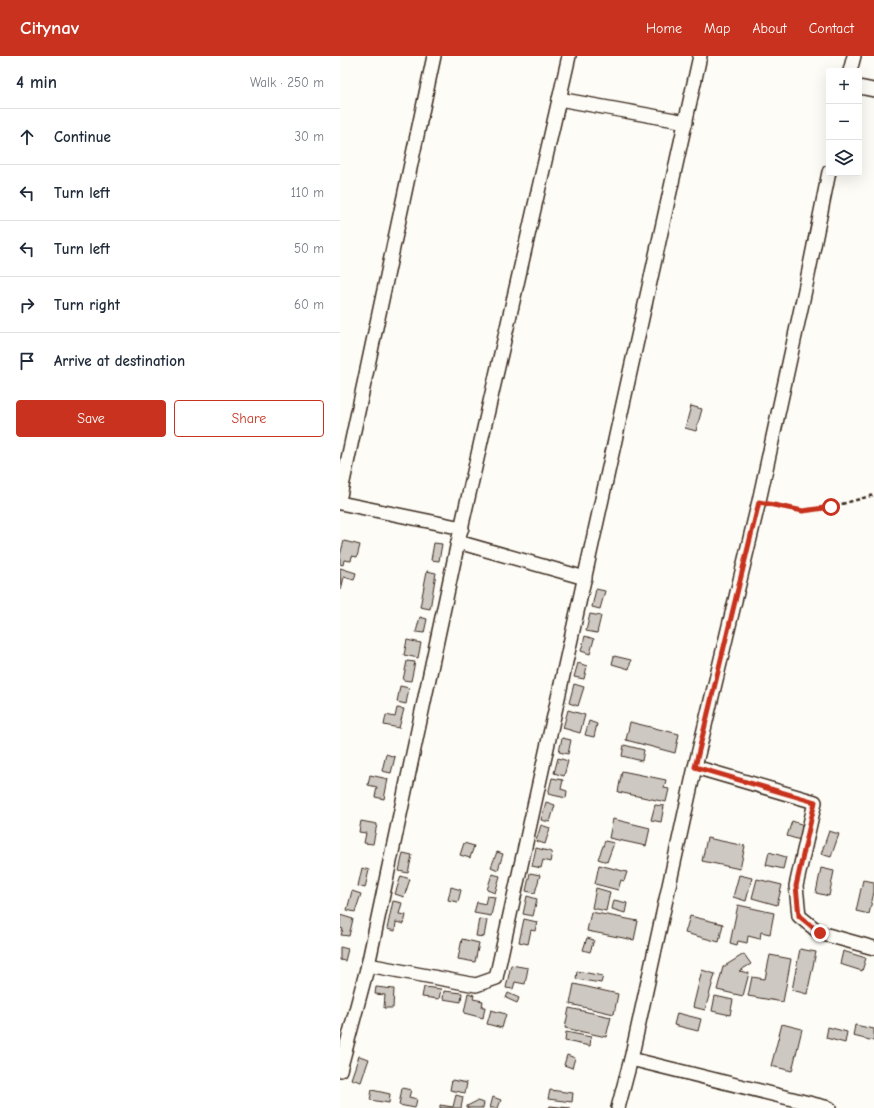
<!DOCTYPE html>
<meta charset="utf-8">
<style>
body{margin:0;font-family:"Comic Neue",sans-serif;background:#f6f6f7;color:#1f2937}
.controls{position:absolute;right:12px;top:12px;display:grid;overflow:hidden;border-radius:4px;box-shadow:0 4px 16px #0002}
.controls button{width:36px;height:36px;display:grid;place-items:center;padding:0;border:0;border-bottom:1px solid #e0e1e3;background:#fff;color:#1f2937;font:20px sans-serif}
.stop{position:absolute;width:12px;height:12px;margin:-9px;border:3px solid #c8321e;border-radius:50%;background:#fff}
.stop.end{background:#c8321e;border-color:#fff;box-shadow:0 1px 4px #0008}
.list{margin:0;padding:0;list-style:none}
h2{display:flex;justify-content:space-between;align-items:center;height:52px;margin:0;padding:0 16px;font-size:17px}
h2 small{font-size:13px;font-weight:400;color:#747a83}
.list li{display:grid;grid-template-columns:26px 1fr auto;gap:12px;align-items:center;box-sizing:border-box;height:56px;padding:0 16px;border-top:1px solid #e0e1e3}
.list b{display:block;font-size:15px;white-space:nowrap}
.list em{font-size:13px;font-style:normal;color:#747a83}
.actions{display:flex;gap:8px;padding:12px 16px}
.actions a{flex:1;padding:9px 0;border:1px solid #c8321e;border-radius:4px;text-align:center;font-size:14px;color:#c8321e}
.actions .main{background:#c8321e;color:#fff}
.icon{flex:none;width:22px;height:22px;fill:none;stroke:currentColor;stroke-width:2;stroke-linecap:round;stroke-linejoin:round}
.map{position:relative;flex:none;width:534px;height:1052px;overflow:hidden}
header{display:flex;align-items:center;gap:24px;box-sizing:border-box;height:56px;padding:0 20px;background:#c8321e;color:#fff}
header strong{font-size:19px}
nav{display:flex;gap:22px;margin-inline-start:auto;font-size:14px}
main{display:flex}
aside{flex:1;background:#fff}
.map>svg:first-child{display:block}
.building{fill:#cdc8c2;stroke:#3b2a1e}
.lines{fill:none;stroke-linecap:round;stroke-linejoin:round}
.street-casing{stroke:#3b2a1e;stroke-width:16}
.path{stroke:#3b2a1e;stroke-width:2.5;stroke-dasharray:4 3;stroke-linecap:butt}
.street{stroke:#fdfcf7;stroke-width:13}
.route{stroke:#c8321e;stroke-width:5}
</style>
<header>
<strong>Citynav</strong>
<nav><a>Home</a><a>Map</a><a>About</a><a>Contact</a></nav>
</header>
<main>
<aside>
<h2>4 min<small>Walk · 250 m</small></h2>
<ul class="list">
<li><svg class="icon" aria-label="ahead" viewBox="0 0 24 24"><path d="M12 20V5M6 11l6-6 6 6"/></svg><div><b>Continue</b></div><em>30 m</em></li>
<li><svg class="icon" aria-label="left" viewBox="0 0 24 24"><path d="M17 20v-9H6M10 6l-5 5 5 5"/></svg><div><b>Turn left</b></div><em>110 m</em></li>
<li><svg class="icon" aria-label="left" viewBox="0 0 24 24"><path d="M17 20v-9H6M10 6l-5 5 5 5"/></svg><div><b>Turn left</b></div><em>50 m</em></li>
<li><svg class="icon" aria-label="right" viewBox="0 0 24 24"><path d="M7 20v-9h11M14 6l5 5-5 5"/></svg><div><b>Turn right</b></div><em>60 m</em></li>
<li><svg class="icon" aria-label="arrive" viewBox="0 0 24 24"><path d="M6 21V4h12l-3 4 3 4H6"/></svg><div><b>Arrive at destination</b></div></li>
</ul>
<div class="actions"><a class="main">Save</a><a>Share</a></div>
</aside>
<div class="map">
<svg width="534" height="1052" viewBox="0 0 534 1052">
<rect width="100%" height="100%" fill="#fdfcf7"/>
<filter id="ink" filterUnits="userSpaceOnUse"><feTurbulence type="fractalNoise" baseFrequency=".025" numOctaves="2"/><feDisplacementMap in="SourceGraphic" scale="8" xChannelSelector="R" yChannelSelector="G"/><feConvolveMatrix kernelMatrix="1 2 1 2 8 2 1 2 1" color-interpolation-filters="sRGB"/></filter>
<g filter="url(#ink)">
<g class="building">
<polygon points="351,350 362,353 356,375 345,372"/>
<polygon points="4,485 20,489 17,501 12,500 11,505 4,504 3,509 0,508 0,499"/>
<polygon points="94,487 102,488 99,505 91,504"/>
<polygon points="0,512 16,517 14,524 4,521 1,534"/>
<polygon points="87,515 96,517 90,553 80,551"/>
<polygon points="256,533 265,535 260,553 252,551"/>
<polygon points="250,558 261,560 257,577 246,575"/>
<polygon points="80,561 87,563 84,577 76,576"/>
<polygon points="245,580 254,583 250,598 241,595"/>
<polygon points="67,584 81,587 78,602 64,599"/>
<polygon points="274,600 291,604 289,613 272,608"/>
<polygon points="67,605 75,606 71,625 63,624"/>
<polygon points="238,607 247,610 244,623 234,621"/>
<polygon points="234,628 244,631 238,650 229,647"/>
<polygon points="60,630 69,632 66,648 57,646"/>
<polygon points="57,652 64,653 59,672 44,669 46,659 55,661"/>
<polygon points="228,654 245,659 240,677 223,672"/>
<polygon points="249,665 257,668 254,681 245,679"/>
<polygon points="290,666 339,678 335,697 286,684"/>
<polygon points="222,682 231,684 228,698 219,696"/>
<polygon points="284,689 304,694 302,705 282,700"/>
<polygon points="46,698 55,701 51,717 42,715"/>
<polygon points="218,702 228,705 224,720 214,717"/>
<polygon points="282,715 326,724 324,732 329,733 326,746 278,736"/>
<polygon points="30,719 48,723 44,743 35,741 37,731 28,729"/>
<polygon points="212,722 223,724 221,733 227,735 226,742 208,738"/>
<polygon points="206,746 215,749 210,766 201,764"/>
<polygon points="315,749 324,750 321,766 311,764"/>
<polygon points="273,763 310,772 306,790 269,782"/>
<polygon points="21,765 37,768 33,788 24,787 26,777 19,776"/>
<polygon points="452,765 464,769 460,784 447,780"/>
<polygon points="201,769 210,772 205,788 196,785"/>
<polygon points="489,775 499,778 491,801 481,798"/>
<polygon points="367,782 405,790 400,813 362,805"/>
<polygon points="265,785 274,787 267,806 258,803"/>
<polygon points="124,787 134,790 130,802 120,799"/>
<polygon points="196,792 212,796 210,806 203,804 201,812 192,810"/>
<polygon points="157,796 163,798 158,814 151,811"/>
<polygon points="429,796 446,801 443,813 426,809"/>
<polygon points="63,797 72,799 68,817 59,815"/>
<polygon points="259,809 287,816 284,825 281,824 278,834 255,828"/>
<polygon points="22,812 29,814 25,832 18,830"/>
<polygon points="481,812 494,815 489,840 476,837"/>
<polygon points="190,817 200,819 195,837 186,835"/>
<polygon points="152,818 160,820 155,837 147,834"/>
<polygon points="399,819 412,822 406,845 393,841"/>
<polygon points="61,820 70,823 64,841 55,838"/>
<polygon points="417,823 442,829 437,849 412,842"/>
<polygon points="523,824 534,826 534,836 529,858 516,855"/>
<polygon points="111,831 121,834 118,846 108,844"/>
<polygon points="256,832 270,836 266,855 252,852"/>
<polygon points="12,835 21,838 15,856 7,854"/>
<polygon points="147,840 155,841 151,860 134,857 137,846 145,848"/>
<polygon points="187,840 197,843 193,860 183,858"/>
<polygon points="274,844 287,847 285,857 272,853"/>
<polygon points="53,845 62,847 59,858 66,859 64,868 56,866 55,875 47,873"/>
<polygon points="398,849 434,857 430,878 421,876 420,883 408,880 407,887 398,885 397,889 390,887"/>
<polygon points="251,856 298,865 294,884 247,875"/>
<polygon points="0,859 13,863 9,880 1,879 3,873 0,872"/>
<polygon points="350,860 383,868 379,886 345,877"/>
<polygon points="139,863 147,864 144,881 136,880"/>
<polygon points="184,863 197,866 195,875 191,874 188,888 179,886"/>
<polygon points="247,882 254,884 250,896 243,894"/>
<polygon points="122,883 139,887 135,906 118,903"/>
<polygon points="0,891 8,893 5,905 0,904"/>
<polygon points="460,893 476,896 467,938 452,934"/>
<polygon points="503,895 526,902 522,915 500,908"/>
<polygon points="404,898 411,908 399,915 409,917 403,940 377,934 383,911"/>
<polygon points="430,899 451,903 443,946 408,940 412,921 425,923"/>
<polygon points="171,909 188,912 185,928 175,926 173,933 166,932"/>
<polygon points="362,914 375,918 365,954 353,951"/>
<polygon points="237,915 263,920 261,927 236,923"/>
<polygon points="234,928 278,938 274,958 230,948"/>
<polygon points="36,931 54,933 53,952 44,952 45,939 35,938"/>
<polygon points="84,931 101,933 99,943 82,941"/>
<polygon points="104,935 122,937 121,946 103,943"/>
<polygon points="128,937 134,939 133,943 143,945 142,951 145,951 143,962 124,957"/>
<polygon points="168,937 179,942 177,947 166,942"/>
<polygon points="375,940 393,944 390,959 372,955"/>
<polygon points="229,952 271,961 266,981 225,972"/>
<polygon points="151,954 166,958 162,972 147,968"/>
<polygon points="337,957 361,963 358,975 334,969"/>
<polygon points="442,968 462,973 452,1015 431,1010"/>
<polygon points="515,969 534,973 534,985 513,980"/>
<polygon points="488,971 507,976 505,987 486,982"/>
<polygon points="226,976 251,981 250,990 225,985"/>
<polygon points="227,999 235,1002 232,1012 224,1009"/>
<polygon points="19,1000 29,1003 21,1026 11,1023"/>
<polygon points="112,1024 127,1027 125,1037 110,1034"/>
<polygon points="62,1032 71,1034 69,1041 77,1043 75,1052 59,1049"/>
<polygon points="32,1034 50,1038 49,1047 30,1044"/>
<polygon points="210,1034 233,1037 232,1046 208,1043"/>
<polygon points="116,1039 123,1041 121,1052 100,1052 100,1049 113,1051"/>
<polygon points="153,1041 161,1044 158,1052 150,1052"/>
<polygon points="137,1045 144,1047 143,1052 127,1052 127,1050"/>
<polygon points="210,1050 230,1052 209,1052"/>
</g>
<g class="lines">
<g class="street-casing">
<g id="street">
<polyline points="510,15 514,0"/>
<polyline points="519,31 534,34"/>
<polyline points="219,43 346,66"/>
<polyline points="0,440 94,0"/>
<polyline points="0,447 122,472"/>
<polyline points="118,486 245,522"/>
<polyline points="355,711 475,746 456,830 459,860 480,877 534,892"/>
<polyline points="28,909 136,929 156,922 360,0"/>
<polyline points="291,1003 489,1052"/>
<polyline points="0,1014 28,909 118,486 229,0"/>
<polyline points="278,1052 291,1003 355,711 419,445 465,234 489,116"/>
</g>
</g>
<polyline class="path" points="433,449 463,455 491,451 534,439"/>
<use href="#street" class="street"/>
</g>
</g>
<g class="lines" filter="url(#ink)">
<polyline class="route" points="480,877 459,860 456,830 475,746 355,711 419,446 463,455 491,451"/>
</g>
</svg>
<div class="controls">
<button>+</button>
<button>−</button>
<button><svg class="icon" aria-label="layers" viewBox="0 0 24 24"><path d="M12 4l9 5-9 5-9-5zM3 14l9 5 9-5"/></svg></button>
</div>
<div class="stop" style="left:491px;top:451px"></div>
<div class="stop end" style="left:480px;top:877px"></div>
</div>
</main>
